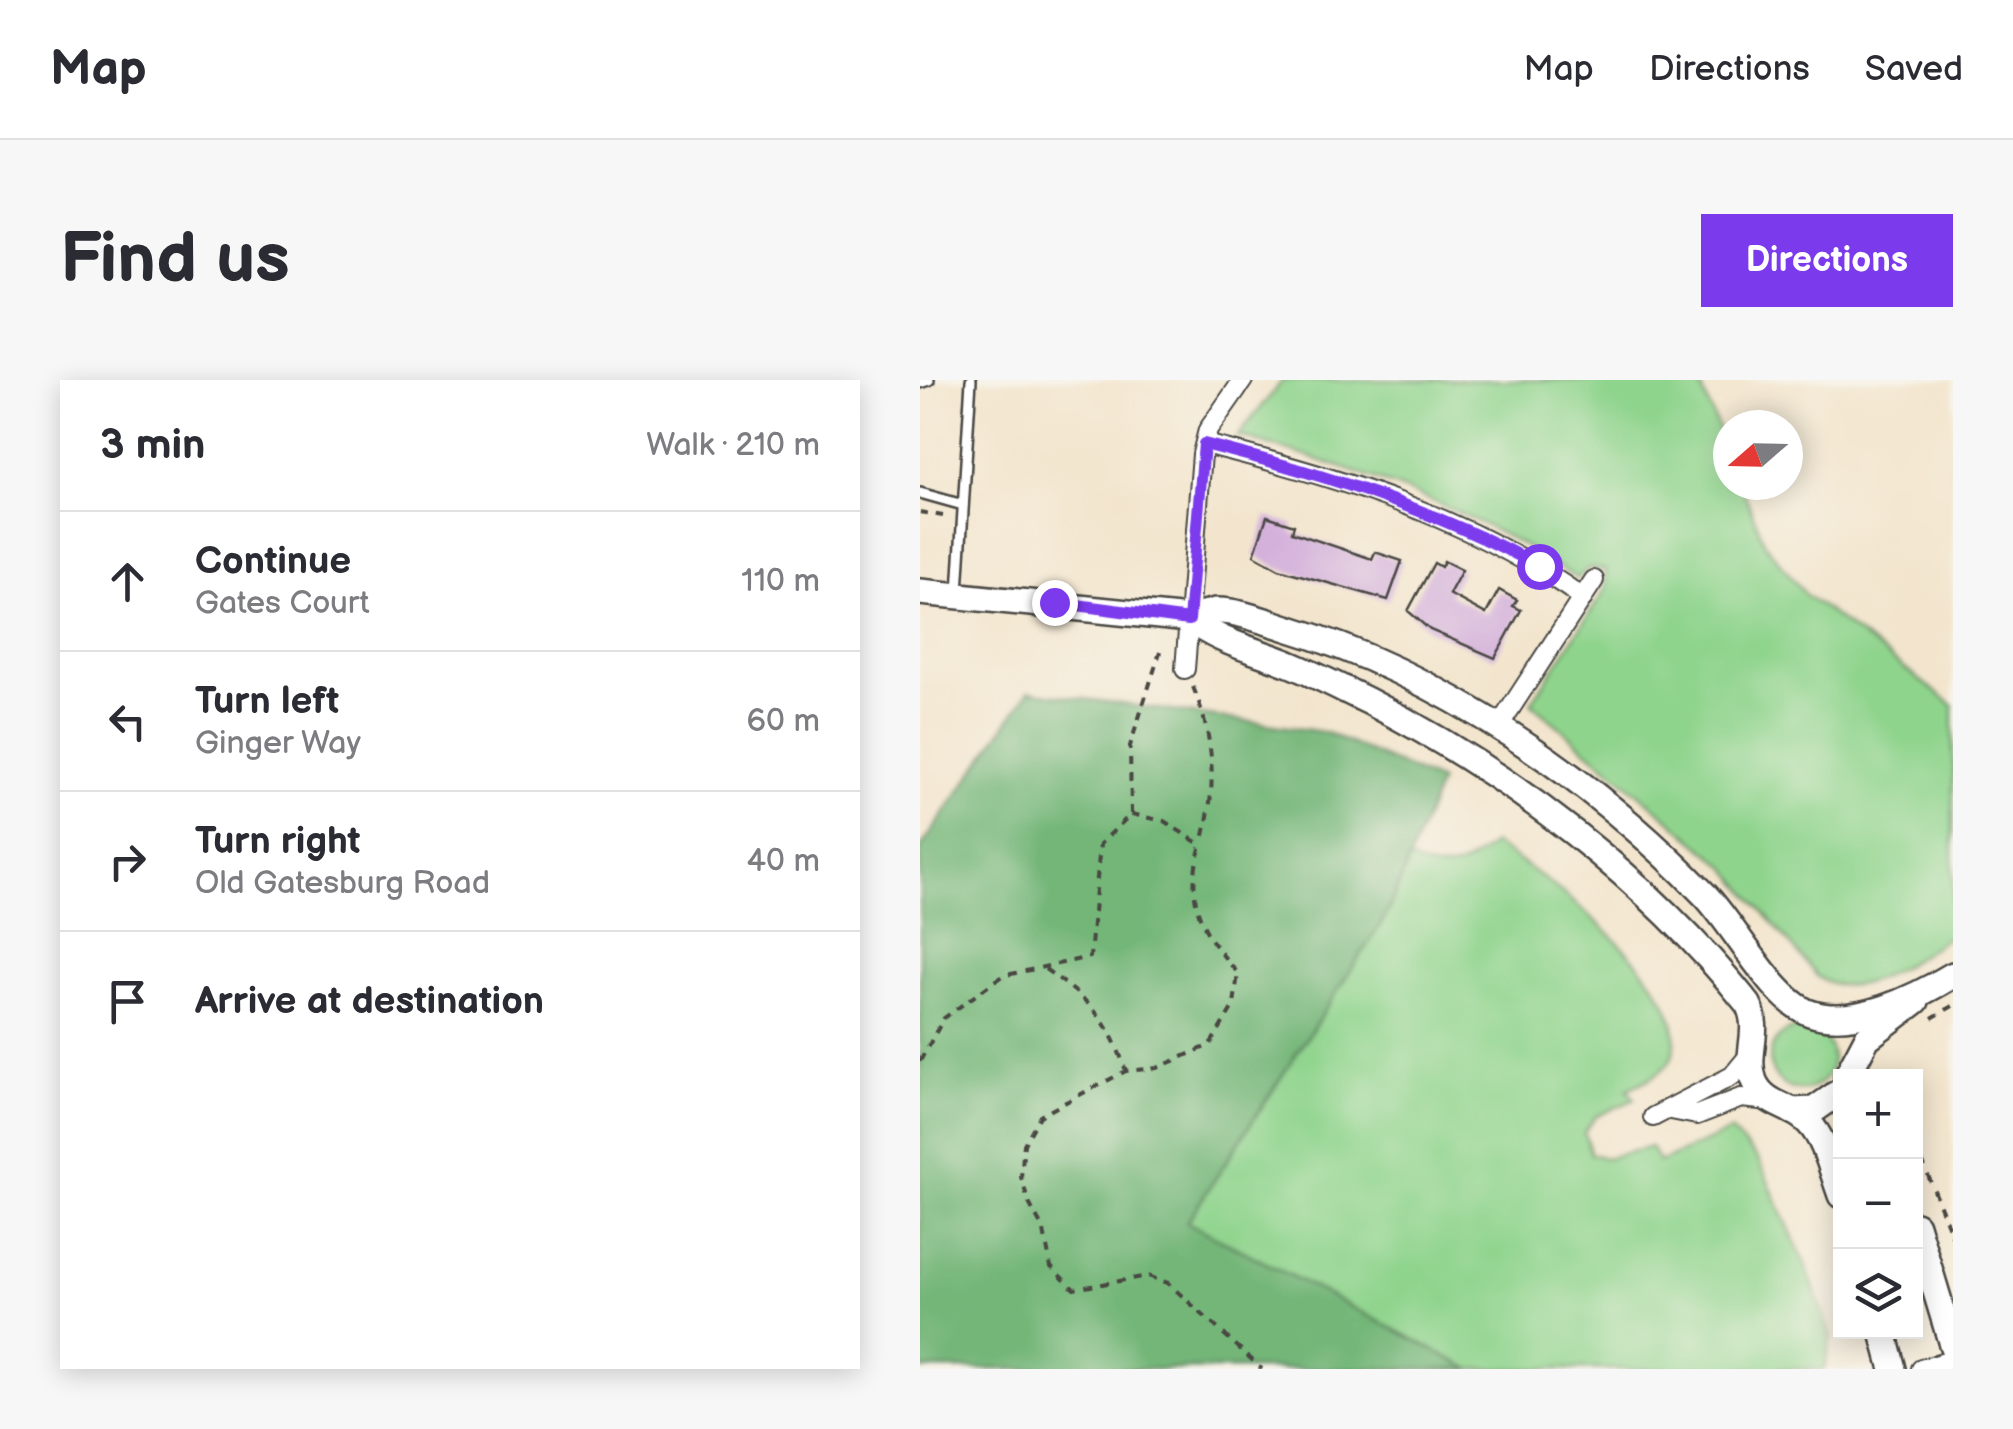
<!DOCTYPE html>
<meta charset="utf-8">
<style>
body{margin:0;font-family:"Balsamiq Sans",sans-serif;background:#f7f7f7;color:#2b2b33}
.controls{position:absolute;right:30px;bottom:30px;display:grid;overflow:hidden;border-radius:0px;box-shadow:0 5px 25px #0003}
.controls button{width:90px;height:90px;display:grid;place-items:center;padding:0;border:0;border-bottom:2px solid #e1e1e2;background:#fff;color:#2b2b33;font:50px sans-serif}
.compass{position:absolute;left:793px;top:30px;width:90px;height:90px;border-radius:50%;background:#fff;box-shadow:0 5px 25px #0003;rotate:250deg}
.stop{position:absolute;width:30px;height:30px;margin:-22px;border:8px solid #7c3aed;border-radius:50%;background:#fff}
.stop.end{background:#7c3aed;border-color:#fff;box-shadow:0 2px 10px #0008}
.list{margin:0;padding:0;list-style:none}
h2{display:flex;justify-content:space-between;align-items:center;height:130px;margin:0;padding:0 40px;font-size:42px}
h2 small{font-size:32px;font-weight:400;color:#7c7c81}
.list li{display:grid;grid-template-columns:65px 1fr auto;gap:30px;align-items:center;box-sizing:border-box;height:140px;padding:0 40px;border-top:2px solid #e1e1e2}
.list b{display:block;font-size:38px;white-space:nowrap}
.list p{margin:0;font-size:32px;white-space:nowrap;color:#7c7c81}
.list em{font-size:32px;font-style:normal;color:#7c7c81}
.icon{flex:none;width:55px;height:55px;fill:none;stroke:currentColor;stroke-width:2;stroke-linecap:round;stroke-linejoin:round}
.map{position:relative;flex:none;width:1033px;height:989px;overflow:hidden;border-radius:0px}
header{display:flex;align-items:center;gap:60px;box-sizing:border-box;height:140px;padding:0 50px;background:#fff;border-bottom:2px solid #e1e1e2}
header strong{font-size:48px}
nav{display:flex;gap:55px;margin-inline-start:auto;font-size:35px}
.intro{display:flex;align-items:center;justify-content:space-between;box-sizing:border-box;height:240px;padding:0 60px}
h1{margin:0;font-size:70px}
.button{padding:25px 45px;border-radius:0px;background:#7c3aed;color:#fff;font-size:35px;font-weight:700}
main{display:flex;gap:60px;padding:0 60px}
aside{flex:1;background:#fff;border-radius:0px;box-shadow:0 5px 25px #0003}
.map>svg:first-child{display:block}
.green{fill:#8fd48d;stroke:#5d805c;stroke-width:2.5}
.forest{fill:#73b678;stroke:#4f7052;stroke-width:2.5}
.building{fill:#d4b1db}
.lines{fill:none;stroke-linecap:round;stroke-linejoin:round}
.lane-casing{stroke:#494743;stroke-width:14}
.street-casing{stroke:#494743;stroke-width:22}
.secondary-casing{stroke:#494743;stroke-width:30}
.path{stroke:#494743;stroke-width:4;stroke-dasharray:8 8;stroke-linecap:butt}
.lane{stroke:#fff;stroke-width:9}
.street{stroke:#fff;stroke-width:18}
.secondary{stroke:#fff;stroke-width:25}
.route{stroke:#7c3aed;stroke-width:12}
</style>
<header>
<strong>Map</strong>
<nav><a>Map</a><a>Directions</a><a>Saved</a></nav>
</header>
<div class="intro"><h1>Find us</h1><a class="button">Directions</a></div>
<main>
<aside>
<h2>3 min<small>Walk · 210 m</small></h2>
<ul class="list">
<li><svg class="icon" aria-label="ahead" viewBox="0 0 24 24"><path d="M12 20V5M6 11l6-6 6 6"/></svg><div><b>Continue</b><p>Gates Court</p></div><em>110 m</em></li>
<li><svg class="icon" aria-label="left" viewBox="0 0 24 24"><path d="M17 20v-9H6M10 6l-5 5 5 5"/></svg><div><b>Turn left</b><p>Ginger Way</p></div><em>60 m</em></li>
<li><svg class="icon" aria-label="right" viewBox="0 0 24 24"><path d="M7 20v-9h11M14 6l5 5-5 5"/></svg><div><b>Turn right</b><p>Old Gatesburg Road</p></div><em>40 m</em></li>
<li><svg class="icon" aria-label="arrive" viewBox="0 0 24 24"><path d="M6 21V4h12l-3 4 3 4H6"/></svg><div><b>Arrive at destination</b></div></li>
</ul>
</aside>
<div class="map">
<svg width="1033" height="989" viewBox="0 0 1033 989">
<rect width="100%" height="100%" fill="#f7f3e8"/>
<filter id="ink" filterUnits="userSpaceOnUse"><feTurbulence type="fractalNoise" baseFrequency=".01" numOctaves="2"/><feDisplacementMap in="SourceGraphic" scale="20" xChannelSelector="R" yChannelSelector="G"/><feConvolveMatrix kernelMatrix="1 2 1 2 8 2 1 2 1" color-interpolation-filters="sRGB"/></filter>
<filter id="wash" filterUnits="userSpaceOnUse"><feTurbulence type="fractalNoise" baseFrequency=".0048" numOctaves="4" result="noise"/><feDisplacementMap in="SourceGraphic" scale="40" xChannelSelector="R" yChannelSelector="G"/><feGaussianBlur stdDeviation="2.25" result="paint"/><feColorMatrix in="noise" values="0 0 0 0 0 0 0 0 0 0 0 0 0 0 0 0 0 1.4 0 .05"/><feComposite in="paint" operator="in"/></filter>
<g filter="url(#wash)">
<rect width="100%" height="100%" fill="#f3e5cd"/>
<g class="green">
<path d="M363 0H778L808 71V105H821L845 164 886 215 1033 325V554C996 577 939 625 898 597L806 487 611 323 685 210 686 190 668 188 657 199C553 128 438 90 318 56Z"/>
<path d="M573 464C623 495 783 609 751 679 744 694 721 702 707 710L715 719 675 737 664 753 671 774 685 778 731 767 739 782 811 751 838 779 885 884 911 956 904 989H551L267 842 466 536 490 479C526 499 543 487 573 464Z"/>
<circle cx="881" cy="679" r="31"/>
</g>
<polygon class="forest" points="109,311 405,352 520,402 466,536 267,842 551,989 0,989 0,469"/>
<g id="blocks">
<g class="building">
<polygon points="347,136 374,145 372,152 452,179 455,172 482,181 468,220 359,189 334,175"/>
<polygon points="524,181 542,190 529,214 566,234 579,210 597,220 593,226 601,230 575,278 510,250 488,231 514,183 521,187"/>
</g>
</g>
</g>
<g filter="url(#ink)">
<use href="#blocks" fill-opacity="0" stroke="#494743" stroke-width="2.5"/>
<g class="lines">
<g class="lane-casing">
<g id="lane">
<polyline points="0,3 9,0"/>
<polyline points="0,113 43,125"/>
<polyline points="38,212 51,0"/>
</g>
</g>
<g class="street-casing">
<g id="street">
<path d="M285 64C418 97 550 137 663 218"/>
<polyline points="265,289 282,74 288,50 323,0"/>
<polyline points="577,349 674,200"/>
<polyline points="751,730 777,735 821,718 850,721"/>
<polyline points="733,737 812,696 831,673"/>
<polyline points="1001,989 1033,980"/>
</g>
</g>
<g class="secondary-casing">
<g id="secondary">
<path d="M0 212 269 239C277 237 289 231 298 231 319 231 344 241 364 247 521 294 672 398 785 515 815 546 853 620 890 633 934 648 995 618 1033 595"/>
<path d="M269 239C300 263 336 270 372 285 398 296 423 309 448 321 590 393 729 500 828 624 842 650 824 675 834 701 845 727 872 724 889 743 906 761 912 791 921 815"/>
<polyline points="927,696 947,658 996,621"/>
<polyline points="872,731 894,730 921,711"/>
<polyline points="996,845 1033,968"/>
<polyline points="963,952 973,989"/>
</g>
</g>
<g class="path">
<polyline points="0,132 23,136"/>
<path d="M273 307C295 360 297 407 282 463"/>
<polyline points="211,434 210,366 240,272"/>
<path d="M125 589C170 621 188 638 206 691"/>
<polyline points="1012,638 1033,626"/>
<path d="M0 681 24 638 82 596 170 577 180 464 211 434 244 441 281 465C264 522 281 552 318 593L314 625 290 665 237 688 206 691 142 724 120 736 104 764 101 797 109 823 124 851 131 887 154 909 228 896 248 903 342 989"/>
<polyline points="996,765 1033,858"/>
</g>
<use href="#lane" class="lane"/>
<use href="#street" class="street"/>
<use href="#secondary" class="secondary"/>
</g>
</g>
<g class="lines" filter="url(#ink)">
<path class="route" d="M134 222 269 240 284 64C401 93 513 129 619 186"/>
</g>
</svg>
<div class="controls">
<button>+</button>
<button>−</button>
<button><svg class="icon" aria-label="layers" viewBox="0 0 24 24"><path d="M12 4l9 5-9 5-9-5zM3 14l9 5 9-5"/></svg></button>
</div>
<svg class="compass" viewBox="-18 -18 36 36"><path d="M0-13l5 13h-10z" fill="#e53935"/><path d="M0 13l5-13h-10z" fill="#7c7c81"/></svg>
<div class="stop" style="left:619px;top:186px"></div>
<div class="stop end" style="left:134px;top:222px"></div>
</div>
</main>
